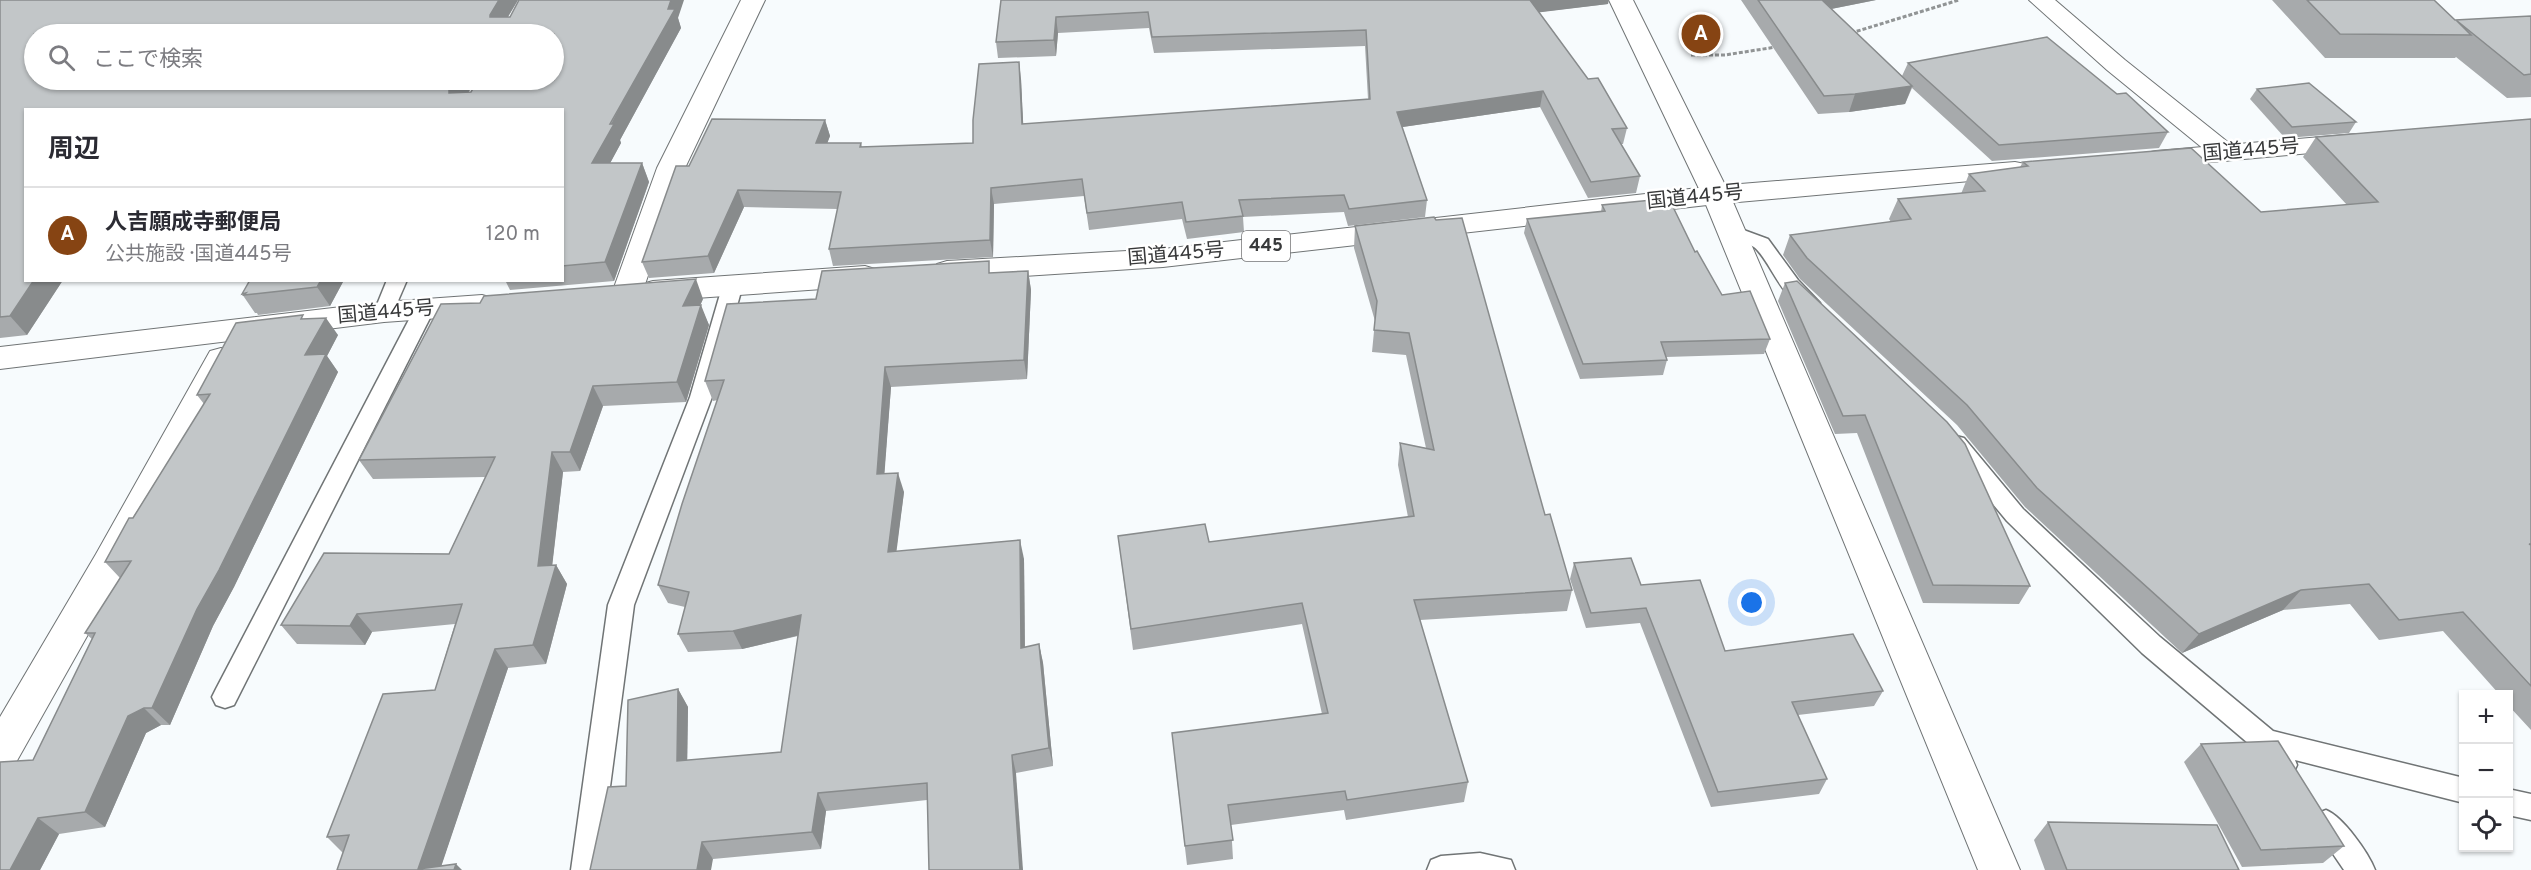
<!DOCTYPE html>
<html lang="ja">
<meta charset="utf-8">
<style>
body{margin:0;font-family:Overpass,"Noto Sans JP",sans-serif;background:#f7f7f7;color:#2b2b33}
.controls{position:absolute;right:18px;bottom:18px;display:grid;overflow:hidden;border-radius:0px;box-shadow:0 2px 4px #0004}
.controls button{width:54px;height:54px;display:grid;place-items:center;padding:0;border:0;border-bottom:2px solid #e1e1e2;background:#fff;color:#2b2b33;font:30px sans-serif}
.you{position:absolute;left:1752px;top:603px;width:21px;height:21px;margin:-15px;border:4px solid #fff;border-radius:50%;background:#1a73e8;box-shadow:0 0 0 9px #1a73e833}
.badge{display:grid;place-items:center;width:39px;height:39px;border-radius:50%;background:#864413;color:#fff;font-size:20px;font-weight:700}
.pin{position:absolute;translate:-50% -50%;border:3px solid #fff;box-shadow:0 2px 6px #0006}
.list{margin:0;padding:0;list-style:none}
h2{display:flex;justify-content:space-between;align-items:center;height:78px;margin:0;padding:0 24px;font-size:26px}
h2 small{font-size:20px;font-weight:400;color:#7c7c81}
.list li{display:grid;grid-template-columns:39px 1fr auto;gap:18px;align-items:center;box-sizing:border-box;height:96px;padding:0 24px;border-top:2px solid #e1e1e2}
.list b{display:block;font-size:22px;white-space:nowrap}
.list p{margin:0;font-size:20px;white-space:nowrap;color:#7c7c81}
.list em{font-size:20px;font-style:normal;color:#7c7c81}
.icon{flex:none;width:33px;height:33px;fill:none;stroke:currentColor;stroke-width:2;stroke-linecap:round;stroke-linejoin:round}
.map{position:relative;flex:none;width:2531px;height:870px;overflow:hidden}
.search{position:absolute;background:#fff;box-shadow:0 2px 4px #0004;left:24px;top:24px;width:540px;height:66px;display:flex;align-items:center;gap:15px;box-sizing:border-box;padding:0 21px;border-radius:33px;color:#7c7c81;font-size:22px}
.panel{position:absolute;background:#fff;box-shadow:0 2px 4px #0004;left:24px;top:108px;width:540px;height:174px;border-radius:0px}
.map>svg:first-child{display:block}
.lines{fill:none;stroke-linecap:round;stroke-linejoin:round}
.lane-casing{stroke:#707475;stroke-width:3}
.street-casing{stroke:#707475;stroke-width:2}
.secondary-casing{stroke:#707475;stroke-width:2}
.highway-casing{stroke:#707475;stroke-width:2}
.path{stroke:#919495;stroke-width:3;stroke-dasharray:4 2;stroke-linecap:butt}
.lane{fill:#fff;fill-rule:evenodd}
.street{fill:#fff;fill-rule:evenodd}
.secondary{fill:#fff;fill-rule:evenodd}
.highway{fill:#fff;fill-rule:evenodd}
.wall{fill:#a7aaac;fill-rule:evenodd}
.shaded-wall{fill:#888b8c}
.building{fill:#c2c6c8;stroke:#888b8c;stroke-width:1.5;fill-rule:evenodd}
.labels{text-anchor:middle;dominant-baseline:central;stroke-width:5;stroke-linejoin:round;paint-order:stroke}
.shield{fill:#fff;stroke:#747475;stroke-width:1.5}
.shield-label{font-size:18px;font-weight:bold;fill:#38393a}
.street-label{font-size:20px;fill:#38393a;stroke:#fff}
</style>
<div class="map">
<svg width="2531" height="870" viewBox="0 0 2531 870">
<rect width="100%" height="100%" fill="#f7fbfd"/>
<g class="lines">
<g class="lane-casing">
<g id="lane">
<path d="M1730 225 1768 239 1798 280 1820 303 1817 308C1787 316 1772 261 1754 247 1746 242 1732 239 1723 235L1720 231 1723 227Z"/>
<polygon points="733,277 740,279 743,284 712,397 634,605 599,870 571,870 608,605 690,397 723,284 726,279"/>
<polygon points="387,280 407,280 391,317 384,319 377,317 374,312"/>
<polygon points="424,303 431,305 434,310 234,705 225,708 216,705 212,697 216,689 414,310 417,305"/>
<polygon points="1956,436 1964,438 2023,509 2160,637 2273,731 2464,778 2464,803 2295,760 2297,765 2293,774 2283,777 2273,774 2255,749 2142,653 2007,521 1948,450 1945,444 1948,438"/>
<polygon points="2508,789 2531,794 2531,820 2508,815"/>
<path d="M2326 810C2343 817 2368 852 2375 870H2344L2312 823 2316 814Z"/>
<polygon points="1480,853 1511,860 1515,870 1427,870 1431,860 1441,856"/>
</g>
</g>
<g class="street-casing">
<g id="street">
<polygon points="741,0 765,0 685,168 642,293 638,300 627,303 616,300 612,293 657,168"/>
<polygon points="2029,0 2055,0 2125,60 2234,147 2238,153 2234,159 2225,161 2216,159 2107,70"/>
<polygon points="221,348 232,351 237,359 122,574 14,766 0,771 0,717 96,554 210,351"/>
</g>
</g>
<g class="secondary-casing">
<polygon id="secondary" points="1609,0 1633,0 1730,195 2020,870 1978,870 1702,195"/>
</g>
<g class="highway-casing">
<g id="highway">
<polygon points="2356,134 2365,136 2369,142 2365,148 2156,167 2146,165 2143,159 2146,153 2156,151"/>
<polygon points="2015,162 2025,164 2029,170 2025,176 1716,204 1163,267 947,281 937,278 932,271 937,264 947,261 1163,249 1716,186"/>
<polygon points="865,266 875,269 880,276 875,283 865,286 653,301 642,298 638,291 642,284 653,281"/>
<polygon points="482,295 493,298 497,305 493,312 482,315 384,322 0,369 0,347 384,302"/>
</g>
</g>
<g class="path">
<polyline points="1851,33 1959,0"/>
<polyline points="1691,55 1725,55 1776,47"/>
</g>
<use href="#lane" class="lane"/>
<use href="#street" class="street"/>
<use href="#secondary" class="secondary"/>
<use href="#highway" class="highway"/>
</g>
<g class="wall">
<path d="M0 0H518L508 17 678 18 681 28 620 140 621 143 610 163H642L649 182 614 281 510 290 505 280H562V110H26V280H63L27 335 0 338ZM554 34 471 92 468 93 476 80H34Z"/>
<polygon points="1001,0 1608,4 1539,12 1588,79 1627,128 1623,144 1621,144 1640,176 1636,193 1588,198 1540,107 1402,127 1427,200 1425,217 1348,226 1344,212 1243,217 1244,232 1187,239 1182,219 1089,230 1084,196 994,204 993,257 833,266 829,249 838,209 744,207 714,273 649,278 642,262 689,166 825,120 830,136 827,143 861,143 862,147 973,143 1021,79 1023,124 1368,99 1365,46 1154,53 1149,28 1058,33 1056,56 998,58 996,42"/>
<polygon points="1741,0 1876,0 1831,9 1902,76 1908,63 2117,94 2168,132 2159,148 1992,161 1912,88 1905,104 1849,112 1818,114"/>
<polygon points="2272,0 2434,0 2455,20 2531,16 2531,97 2507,98 2456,57 2455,58 2325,58"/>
<polygon points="2257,89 2356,122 2349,133 2285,138 2250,99"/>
<polygon points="2531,119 2531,730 2508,705 2508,694 2499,694 2443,631 2379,640 2350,604 2283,610 2182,653 2025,507 1957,425 1800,279 1783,255 1790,235 1891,222 1889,219 1898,199 1961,194 1969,174 2020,167 2023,162 2261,212 2347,205 2303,157 2316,137"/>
<polygon points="1602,205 1657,208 1695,252 1722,295 1770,339 1764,354 1666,357 1667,360 1663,375 1580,379 1524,233 1527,219 1601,212"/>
<polygon points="1355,226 1545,515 1572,590 1567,611 1420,620 1468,782 1464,802 1346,820 1344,810 1231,825 1233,859 1187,865 1174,753 1322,714 1302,624 1133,650 1118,536 1209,542 1408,517 1398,465 1400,443 1426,448 1406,355 1372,352 1375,321 1354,248"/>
<polygon points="1028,271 1031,290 1027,379 891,387 884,474 904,492 896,551 1024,559 1025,647 1039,644 1043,663 1053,766 1016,773 927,800 826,811 821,849 713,859 626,786 678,689 688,707 687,760 781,752 798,636 742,649 688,652 678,634 685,607 668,603 658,585 718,400 713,401 705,381 816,299 991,273"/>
<polygon points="344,280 330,306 258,315 257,313 255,313 242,294"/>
<polygon points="1785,283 2030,586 2019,604 1923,603 1857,433 1835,434 1778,301"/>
<polygon points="703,299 700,305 709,325 686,402 603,406 580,471 563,472 552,565 556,565 567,584 546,664 508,668 441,866 462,870 343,853 327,837 435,690 455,624 372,632 365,645 297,644 281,625 449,554 485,477 373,479 359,460"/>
<polygon points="306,319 338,335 327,356 338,372 234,587 213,626 170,725 161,725 146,733 105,827 59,834 40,870 33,760 92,639 85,633 120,578 105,562 204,404 197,395"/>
<polygon points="1574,563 1641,585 1725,651 1883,691 1874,706 1798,715 1827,779 1819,794 1711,807 1640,623 1586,628 1570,579"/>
<polygon points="2201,744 2344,846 2323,863 2242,867 2184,762"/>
<polygon points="2048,822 2239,870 2045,870 2034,840"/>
</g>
<g class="shaded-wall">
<polygon points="499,0 518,0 498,33 490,15"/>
<polygon points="671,0 684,0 678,18 681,28 620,140 621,143 600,182 592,163 668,9"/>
<polygon points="1528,0 1609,0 1608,4 1526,14"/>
<polygon points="1815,0 1876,0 1811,13"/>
<polygon points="1056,17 1058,33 1056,56 1054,40"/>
<polygon points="1019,62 1021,79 1024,140 1022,124"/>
<polygon points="456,80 476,80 458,109 449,93 449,90"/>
<polygon points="1912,86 1905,104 1849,112 1855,94"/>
<polygon points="1543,91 1540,107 1396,128 1397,112"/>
<polygon points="825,120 830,136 821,160 816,143"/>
<polygon points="642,163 649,182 614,281 605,262"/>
<polygon points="991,188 994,204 993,257 990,240"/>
<polygon points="738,190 744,207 714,273 708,256"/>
<polygon points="1028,271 1031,290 1027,379 1024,360"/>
<polygon points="696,279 703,299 691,326 683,306"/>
<polygon points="34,280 63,280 27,335 10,316"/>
<polygon points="321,280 344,280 330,306 317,287"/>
<polygon points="701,305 709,325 686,402 677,382"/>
<polygon points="326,318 338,335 327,356 338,372 234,587 213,626 170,725 152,708 305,355"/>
<polygon points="885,367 891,387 883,493 877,474"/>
<polygon points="593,386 603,406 580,471 570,452"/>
<polygon points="552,452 563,472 550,585 538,566"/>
<polygon points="898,473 904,492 894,571 888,552"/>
<polygon points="1020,540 1024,559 1025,666 1021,648"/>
<polygon points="556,565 567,584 546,664 533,645"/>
<polygon points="2301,590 2283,610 2182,653 2199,634"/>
<polygon points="357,614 372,632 365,645 350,626"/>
<polygon points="801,615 808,633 742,649 733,631"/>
<polygon points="1039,644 1043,663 1053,766 1049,748"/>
<polygon points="495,649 508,668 440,870 418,869"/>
<polygon points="678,689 688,707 687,778 677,761"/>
<polygon points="144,708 161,725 146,733 105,827 85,812 128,716"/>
<polygon points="1012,755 1016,773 1023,870 1020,870"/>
<polygon points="818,793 826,811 821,849 812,832"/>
<polygon points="38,818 59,834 40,870 10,870"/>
<polygon points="702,842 713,859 711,870 697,870"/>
<polygon points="456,864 462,870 454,870"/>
</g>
<g class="building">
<path d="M0 0H499L490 15V17H510L519 0H671L668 9H675L610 124H614L592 163H642L605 262 562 266V110H26V280H34L10 316 0 317ZM34 34H554V80H478L471 92 449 93V90L456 80H34Z"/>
<polygon points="1001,0 1530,0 1588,79 1598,78 1627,128 1612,129 1640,176 1591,182 1543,91 1397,112 1427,200 1349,209 1344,195 1239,200 1243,216 1186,222 1182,202 1087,213 1082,179 991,188 990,240 829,249 841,192 738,190 708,256 642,262 676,166 689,166 712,119 825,120 816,143 861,143 860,147 973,143 973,120 979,64 1019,62 1022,124 1370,99 1366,30 1152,37 1148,12 1056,17 1054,40 996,42"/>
<polygon points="1758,0 1822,0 1912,86 1855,94 1824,96"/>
<polygon points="2307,0 2434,0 2455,20 2531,16 2531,74 2524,75 2456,20 2471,35 2340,34"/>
<polygon points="2047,37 2117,94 2126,93 2168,132 1999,145 1908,63"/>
<polygon points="2309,83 2356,122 2292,127 2257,89"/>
<polygon points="2531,119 2531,544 2529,544 2531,545 2531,686 2463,612 2399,620 2369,584 2301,590 2199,634 2037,488 1967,405 1807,258 1790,235 1911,219 1898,199 1985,191 1969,174 2028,166 2023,162 2191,148 2261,212 2378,202 2316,137"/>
<polygon points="1652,200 1657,208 1673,207 1695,252 1697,251 1722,295 1750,291 1770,339 1661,342 1667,360 1583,364 1527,219 1605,211 1602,205"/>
<polygon points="1434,217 1436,220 1462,218 1545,515 1550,514 1572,590 1414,600 1468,782 1347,800 1345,791 1228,805 1233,840 1185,846 1172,733 1328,713 1302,603 1131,629 1118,536 1205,524 1209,542 1414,516 1400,443 1434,450 1409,333 1374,330 1377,301 1355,226"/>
<polygon points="989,261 989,273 1028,271 1024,360 885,367 877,474 898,473 888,552 1020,540 1021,648 1039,644 1049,748 1012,755 1020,870 929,870 927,783 818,793 812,832 702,842 697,870 590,870 608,787 626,786 628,700 678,689 677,761 781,752 801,615 733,631 678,634 689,592 658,585 682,504 724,380 705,381 727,304 816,299 822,271"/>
<polygon points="696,279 683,306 701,305 677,382 593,386 570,452 552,452 538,566 556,565 533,645 495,649 418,869 456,864 454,870 337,870 349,835 327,837 383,694 435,690 462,604 357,614 350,626 281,625 324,553 449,554 495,457 359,460 441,304 480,303 484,296"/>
<polygon points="250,280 321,280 317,287 244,295 246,293 242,294"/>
<polygon points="1797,281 1947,422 1965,444 2030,586 1933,585 1865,415 1843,416 1785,283"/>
<polygon points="303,315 301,319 326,318 305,355 326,354 219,570 197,609 152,708 144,708 128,716 85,812 38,818 10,870 0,870 0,762 33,760 95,633 85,633 131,561 105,562 129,518 133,518 210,394 197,395 236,323"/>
<polygon points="1631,558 1641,585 1700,580 1725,651 1853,634 1883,691 1792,702 1827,779 1718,792 1646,608 1591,613 1574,563"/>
<polygon points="2278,741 2344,846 2261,850 2201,744"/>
<polygon points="2048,822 2217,825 2239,870 2067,870"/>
</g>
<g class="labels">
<rect class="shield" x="1242" y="231" width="48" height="30" rx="4.5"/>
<g class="shield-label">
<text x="1266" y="246">445</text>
</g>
<g class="street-label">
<text transform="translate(2251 151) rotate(-5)">国道445号</text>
<text transform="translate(1695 198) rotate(-6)">国道445号</text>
<text transform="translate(1176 255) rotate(-5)">国道445号</text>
<text transform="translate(386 313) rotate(-5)">国道445号</text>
</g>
</g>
</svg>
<div class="controls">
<button>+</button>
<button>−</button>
<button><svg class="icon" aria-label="locate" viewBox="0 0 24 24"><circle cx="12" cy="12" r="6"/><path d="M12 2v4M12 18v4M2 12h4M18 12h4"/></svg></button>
</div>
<div class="you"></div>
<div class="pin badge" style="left:1701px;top:34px">A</div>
<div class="search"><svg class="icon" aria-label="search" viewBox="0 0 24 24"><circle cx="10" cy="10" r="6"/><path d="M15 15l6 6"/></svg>ここで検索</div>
<section class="panel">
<h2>周辺<small></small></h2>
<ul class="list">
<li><span class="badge">A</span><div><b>人吉願成寺郵便局</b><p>公共施設 · 国道445号</p></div><em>120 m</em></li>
</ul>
</section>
</div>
